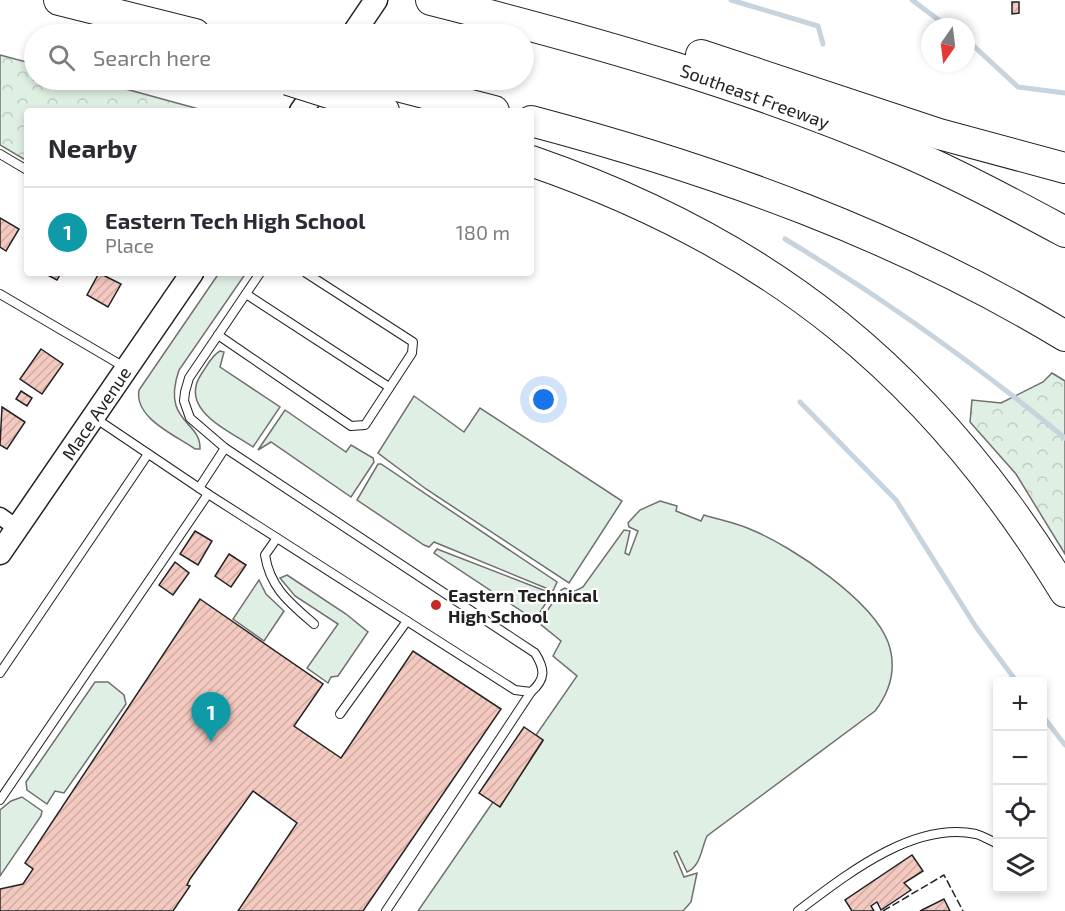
<!DOCTYPE html>
<meta charset="utf-8">
<style>
body{margin:0;font-family:"Exo 2",sans-serif;background:#f2f2f3;color:#2b2b33}
.controls{position:absolute;right:18px;bottom:18px;display:grid;overflow:hidden;border-radius:6px;box-shadow:0 3px 9px #0003}
.controls button{width:54px;height:54px;display:grid;place-items:center;padding:0;border:0;border-bottom:2px solid #e1e1e2;background:#fff;color:#2b2b33;font:30px sans-serif}
.compass{position:absolute;left:921px;top:18px;width:54px;height:54px;border-radius:50%;background:#fff;box-shadow:0 3px 9px #0003;rotate:194deg}
.you{position:absolute;left:544px;top:400px;width:21px;height:21px;margin:-15px;border:4px solid #fff;border-radius:50%;background:#1a73e8;box-shadow:0 0 0 9px #1a73e833}
.badge{display:grid;place-items:center;width:39px;height:39px;border-radius:50%;background:#0b8043;color:#fff;font-size:20px;font-weight:700}
.pin{position:absolute;translate:-50% -50px;filter:drop-shadow(0 2px 3px #0008)}
.pin::after{content:'';position:absolute;top:32px;width:21px;height:18px;background:inherit;clip-path:polygon(0 0,100% 0,50% 100%)}
.list{margin:0;padding:0;list-style:none}
h2{display:flex;justify-content:space-between;align-items:center;height:78px;margin:0;padding:0 24px;font-size:26px}
h2 small{font-size:20px;font-weight:400;color:#7c7c81}
.list li{display:grid;grid-template-columns:39px 1fr auto;gap:18px;align-items:center;box-sizing:border-box;height:90px;padding:0 24px;border-top:2px solid #e1e1e2}
.list b{display:block;font-size:22px;white-space:nowrap}
.list p{margin:0;font-size:20px;white-space:nowrap;color:#7c7c81}
.list em{font-size:20px;font-style:normal;color:#7c7c81}
.icon{flex:none;width:33px;height:33px;fill:none;stroke:currentColor;stroke-width:2;stroke-linecap:round;stroke-linejoin:round}
.map{position:relative;flex:none;width:1065px;height:911px;overflow:hidden}
.search{position:absolute;background:#fff;box-shadow:0 3px 9px #0003;left:24px;top:24px;width:510px;height:66px;display:flex;align-items:center;gap:15px;box-sizing:border-box;padding:0 21px;border-radius:33px;color:#7c7c81;font-size:22px}
.panel{position:absolute;background:#fff;box-shadow:0 3px 9px #0003;left:24px;top:108px;width:510px;height:168px;border-radius:6px}
.map>svg:first-child{display:block}
.green{fill:#e0efe3;stroke:#6f6f6f;stroke-width:1.5}
.forest{fill:url(#forest-crowns);stroke:#6f6f6f;stroke-width:1.5}
.lines{fill:none;stroke-linecap:round;stroke-linejoin:round}
.stream{stroke:#c7d3dd;stroke-width:5}
.building{fill:url(#building-hatch);stroke:#222;stroke-width:1.5}
.lane-casing{stroke:#222;stroke-width:10}
.street-casing{stroke:#222;stroke-width:19}
.secondary-casing{stroke:#222;stroke-width:25}
.highway-casing{stroke:#222;stroke-width:32}
.lane{stroke:#fff;stroke-width:8}
.street{stroke:#fff;stroke-width:16}
.secondary{stroke:#fff;stroke-width:22}
.highway{stroke:#fff;stroke-width:30}
.highway-bridge-casing{stroke:#222;stroke-width:32;stroke-linecap:butt}
.highway-bridge{stroke:#fff;stroke-width:30}
.fence{stroke:#222;stroke-width:1.5;stroke-dasharray:8 3;stroke-linecap:butt}
.poi-dot{fill:#c62828;stroke:#fff;stroke-width:2}
.labels{text-anchor:middle;dominant-baseline:central;stroke-width:4.5;stroke-linejoin:round;paint-order:stroke}
.street-label{font-size:18px;fill:#222;stroke:#fff}
.poi-label{font-size:18px;font-weight:bold;fill:#222;stroke:#fff;text-anchor:start}
</style>
<div class="map">
<svg width="1065" height="911" viewBox="0 0 1065 911">
<defs>
<pattern id="forest-crowns" width="20" height="18" patternUnits="userSpaceOnUse" patternTransform="scale(1.5)"><rect width="20" height="18" fill="#e0efe3"/><path d="M2 6a3 3 0 1 1 6 0M12 15a3 3 0 1 1 6 0" fill="none" stroke="#c0cdc2"/></pattern>
<pattern id="building-hatch" width="6" height="6" patternUnits="userSpaceOnUse" patternTransform="scale(1.5)"><rect width="6" height="6" fill="#f3c9c0"/><path d="M-1 1l2-2M0 6l6-6M5 7l2-2" fill="none" stroke="#d0aca5"/></pattern>
</defs>
<rect width="100%" height="100%" fill="#fff"/>
<g class="green">
<path d="M219 273H246L179 370C161 423 201 420 200 449H195C175 435 134 418 139 390Z"/>
<path d="M220 351 224 352 220 367 280 407 253 447C228 430 177 409 202 373 207 366 212 355 220 351Z"/>
<polygon points="414,396 464,432 480,408 622,501 569,583 426,489 378,453"/>
<polygon points="285,410 346,452 351,445 373,458 374,462 351,497 271,442 258,450"/>
<polygon points="378,464 381,464 557,582 553,591 434,542 429,547 424,545 357,500"/>
<path d="M660 501 677 506 676 511 701 521 704 515C720 520 737 523 752 530 793 547 872 600 888 642 897 667 891 690 875 711L707 836C701 849 701 866 687 872L677 851 674 853 684 877 697 873 691 902 683 911H418L493 802 521 774 543 741 536 735 577 676 553 656 561 641 539 623 561 590 565 588 573 592 583 587 624 530 630 531 625 553 629 555 638 531 629 527 628 523 640 510Z"/>
<polygon points="437,549 548,592 551,595 535,620 434,553"/>
<polygon points="287,575 346,614 368,632 338,676 331,677 328,683 307,668 338,624 295,596 280,578"/>
<polygon points="259,580 266,594 284,611 264,641 233,619"/>
<polygon points="95,682 108,682 124,695 126,704 64,793 55,791 47,804 27,790 26,782"/>
<polygon points="22,797 42,811 41,816 0,876 0,810 11,801"/>
</g>
<g class="forest">
<polygon points="0,55 34,64 34,80 93,80 206,111 27,111 27,161 0,145"/>
<polygon points="1052,373 1065,381 1065,554 1016,474 970,422 972,400 1001,403 1043,382"/>
</g>
<g class="lines">
<g class="stream">
<polyline points="731,0 818,26 823,44"/>
<polyline points="912,0 948,27"/>
<polyline points="966,39 1018,87 1065,93"/>
<path d="M785 239C883 298 977 365 1065 438"/>
<polyline points="800,402 896,500 976,627 1017,682"/>
<polyline points="1042,715 1065,745"/>
</g>
</g>
<g class="building">
<polygon points="1012,2 1019,2 1019,13 1012,14"/>
<polygon points="0,218 19,229 6,251 0,247"/>
<polygon points="44,273 61,273 57,280"/>
<polygon points="99,273 121,284 108,307 87,295"/>
<polygon points="41,349 63,364 42,394 20,379"/>
<polygon points="21,391 32,398 27,406 16,399"/>
<polygon points="2,407 25,422 7,449 0,445"/>
<polygon points="195,531 212,541 198,565 180,554"/>
<polygon points="229,554 246,565 231,587 215,576"/>
<polygon points="175,562 189,573 173,595 159,585"/>
<polygon points="200,599 323,684 294,726 341,758 413,651 501,709 363,911 238,911 297,823 253,791 190,879 187,885 190,886 173,911 0,911 0,889 23,884 33,869 25,863"/>
<polygon points="524,727 543,740 500,807 479,793"/>
<polygon points="912,855 923,871 904,883 911,890 881,910 877,902 871,906 874,911 852,911 845,900"/>
<polygon points="944,899 950,911 920,911"/>
</g>
<g class="lines">
<g class="lane-casing">
<g id="lane">
<polyline points="0,154 27,170"/>
<polyline points="0,294 126,368"/>
<polyline points="246,294 389,387"/>
<polyline points="218,335 351,426 365,425 412,353 413,342 306,273"/>
<path d="M95 418 208 494 515 690 531 692C546 679 545 669 535 653L225 448 190 418 184 401 185 392 189 378 260 273"/>
<polyline points="199,488 225,448"/>
<path d="M277 538 265 555C270 588 290 603 314 624"/>
<polyline points="0,673 148,454"/>
<polyline points="340,714 407,621"/>
<polyline points="0,800 208,494"/>
<polyline points="386,911 531,692"/>
<path d="M798 911C846 875 913 821 976 834 983 836 991 841 998 844"/>
</g>
</g>
<g class="street-casing">
<polyline id="street" points="0,516 17,528"/>
</g>
<g class="secondary-casing">
<g id="secondary">
<polyline points="353,34 376,0"/>
<polyline points="301,111 323,80"/>
<polyline points="0,553 192,273"/>
</g>
</g>
<g class="highway-casing">
<g id="highway">
<polyline points="59,0 195,34"/>
<path d="M431 0C593 41 753 86 906 152 961 176 1013 204 1065 232"/>
<polyline points="701,55 939,134 1065,168"/>
<polyline points="374,80 494,111"/>
<polyline points="348,99 384,111"/>
<path d="M531 121C716 170 900 236 1065 336"/>
<path d="M531 161C772 244 932 374 1065 592"/>
</g>
</g>
<use href="#lane" class="lane"/>
<use href="#street" class="street"/>
<use href="#secondary" class="secondary"/>
<use href="#highway" class="highway"/>
<g class="highway-bridge-casing">
<polyline id="highway-bridge" points="288,80 348,99"/>
</g>
<use href="#highway-bridge" class="highway-bridge"/>
<polyline class="fence" points="883,911 944,875 963,911"/>
</g>
<circle class="poi-dot" cx="436" cy="605" r="6"/>
<g class="labels">
<g class="street-label">
<text transform="translate(755 96) rotate(20)">Southeast Freeway</text>
<text transform="translate(96 413) rotate(-56)">Mace Avenue</text>
</g>
<g class="poi-label">
<text x="448" y="595">Eastern Technical<tspan x="448" dy="21">High School</tspan></text>
</g>
</g>
</svg>
<div class="controls">
<button>+</button>
<button>−</button>
<button><svg class="icon" aria-label="locate" viewBox="0 0 24 24"><circle cx="12" cy="12" r="6"/><path d="M12 2v4M12 18v4M2 12h4M18 12h4"/></svg></button>
<button><svg class="icon" aria-label="layers" viewBox="0 0 24 24"><path d="M12 4l9 5-9 5-9-5zM3 14l9 5 9-5"/></svg></button>
</div>
<svg class="compass" viewBox="-18 -18 36 36"><path d="M0-13l5 13h-10z" fill="#e53935"/><path d="M0 13l5-13h-10z" fill="#7c7c81"/></svg>
<div class="you"></div>
<div class="pin badge" style="left:211px;top:742px;background:#0f9aa8">1</div>
<div class="search"><svg class="icon" aria-label="search" viewBox="0 0 24 24"><circle cx="10" cy="10" r="6"/><path d="M15 15l6 6"/></svg>Search here</div>
<section class="panel">
<h2>Nearby<small></small></h2>
<ul class="list">
<li><span class="badge" style="background:#0f9aa8">1</span><div><b>Eastern Tech High School</b><p>Place</p></div><em>180 m</em></li>
</ul>
</section>
</div>
